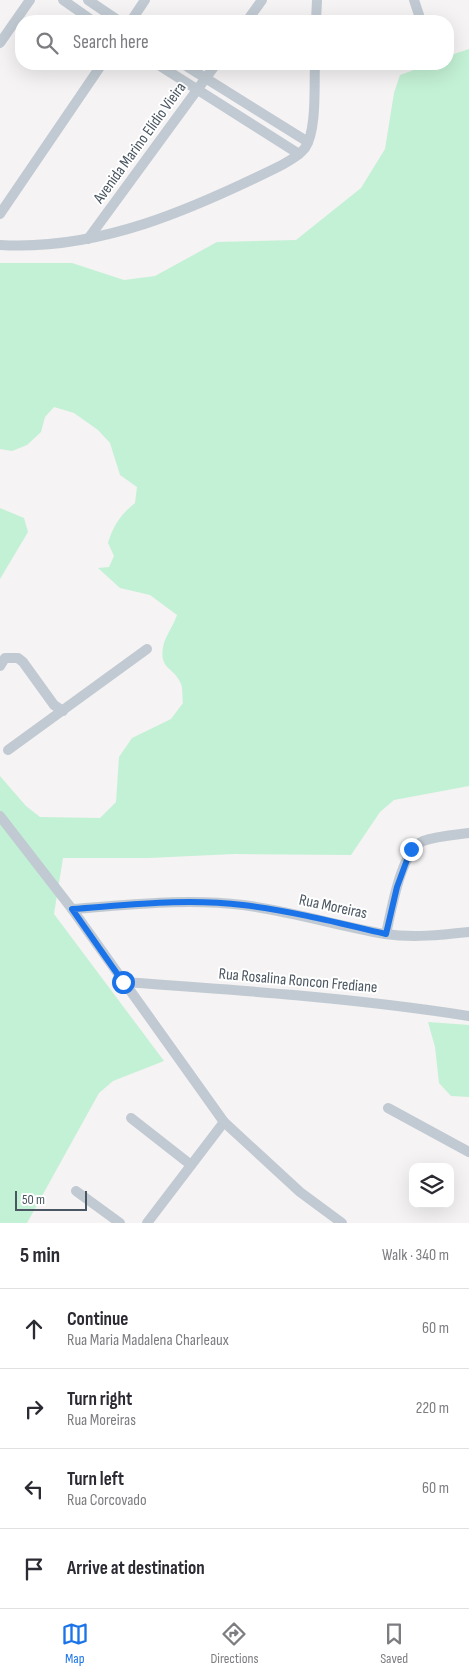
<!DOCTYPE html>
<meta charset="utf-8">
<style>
body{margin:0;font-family:"Sofia Sans Condensed",sans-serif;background:#f7f7f7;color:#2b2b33}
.controls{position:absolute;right:15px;bottom:15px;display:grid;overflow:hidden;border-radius:10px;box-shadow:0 5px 20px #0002}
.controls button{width:45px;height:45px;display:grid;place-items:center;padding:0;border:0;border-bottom:1px solid #e1e1e2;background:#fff;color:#2b2b33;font:25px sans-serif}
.scale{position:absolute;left:15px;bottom:12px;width:72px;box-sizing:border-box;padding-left:5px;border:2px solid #4a5661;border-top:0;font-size:14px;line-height:18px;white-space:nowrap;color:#4a5661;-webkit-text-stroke:4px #fff;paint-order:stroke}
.stop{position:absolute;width:15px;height:15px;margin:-11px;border:4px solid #1a73e8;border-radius:50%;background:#fff}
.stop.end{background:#1a73e8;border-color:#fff;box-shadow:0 1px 5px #0008}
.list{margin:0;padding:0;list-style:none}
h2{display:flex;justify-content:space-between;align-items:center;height:65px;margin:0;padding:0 20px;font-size:21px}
h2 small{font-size:16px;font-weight:400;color:#7c7c81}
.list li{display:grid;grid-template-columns:32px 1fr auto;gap:15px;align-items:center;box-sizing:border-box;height:80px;padding:0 20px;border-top:1px solid #e1e1e2}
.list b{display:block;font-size:19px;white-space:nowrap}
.list p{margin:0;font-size:16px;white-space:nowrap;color:#7c7c81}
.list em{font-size:16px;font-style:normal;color:#7c7c81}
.icon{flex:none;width:28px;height:28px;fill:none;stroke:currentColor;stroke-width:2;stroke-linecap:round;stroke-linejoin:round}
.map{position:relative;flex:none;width:469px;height:1223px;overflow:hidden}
.search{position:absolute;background:#fff;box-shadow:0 5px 20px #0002;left:15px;right:15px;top:15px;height:55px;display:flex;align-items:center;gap:12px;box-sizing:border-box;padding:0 18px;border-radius:20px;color:#7c7c81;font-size:19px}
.sheet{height:385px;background:#fff}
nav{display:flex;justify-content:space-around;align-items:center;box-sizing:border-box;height:70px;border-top:1px solid #e1e1e2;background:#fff;font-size:14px;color:#7c7c81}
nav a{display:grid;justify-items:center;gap:2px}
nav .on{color:#1a73e8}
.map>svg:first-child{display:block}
.green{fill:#c3f1d5}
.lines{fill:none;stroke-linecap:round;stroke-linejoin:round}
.minor{stroke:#c1cad2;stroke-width:10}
.route{stroke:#1a73e8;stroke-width:6}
.labels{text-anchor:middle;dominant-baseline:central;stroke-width:4;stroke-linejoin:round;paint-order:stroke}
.street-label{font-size:16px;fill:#4a5661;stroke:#fff}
</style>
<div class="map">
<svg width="469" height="1223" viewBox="0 0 469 1223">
<rect width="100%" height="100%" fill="#f5f3f3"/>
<g class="green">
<path d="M469 49V786L394 800 380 812 351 855 235 854 148 858H63L54 914 164 1061 113 1081 99 1093 27 1223H0V776L26 806 40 817 100 818 116 802 119 757 132 738 171 719 183 703C182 697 183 689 181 684 174 666 157 670 164 643 166 636 174 624 177 615L150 595 120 588 98 568 109 567 114 556 108 543C113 526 121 514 135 503L137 487 120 475 110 443 98 430 74 413 54 407 45 417 41 432 27 445 12 451 0 449V263H72L124 280 155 276 217 242 296 240 361 188 385 149 394 93 400 75 430 64H448V56Z"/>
<polygon points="0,508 24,518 28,532 0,579"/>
<polygon points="428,1022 469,1025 469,1097 451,1096 439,1083 435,1047"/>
</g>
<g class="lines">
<g class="minor">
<polyline points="63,0 93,21"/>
<polyline points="88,0 119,21"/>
<polyline points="414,0 421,21"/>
<polyline points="131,21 145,0"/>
<polyline points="247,21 262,0"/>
<polyline points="316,21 317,0"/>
<polyline points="0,43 30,0"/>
<polyline points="157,64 299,154"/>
<polyline points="183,64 308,142"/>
<polyline points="0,214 102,64"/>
<polyline points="88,239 216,64"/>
<path d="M0 245C99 251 193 209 280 166 289 161 299 156 305 148 317 131 314 85 315 64"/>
<polyline points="0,666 5,658 18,658 23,662 54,705 63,711"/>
<polyline points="8,750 147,649"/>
<polyline points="0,816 72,909 224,1122 300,1192 342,1223"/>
<path d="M72 909C129 905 186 898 243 905 291 911 338 926 385 934 413 938 441 935 469 932"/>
<path d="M386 934C391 912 401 850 423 841 437 836 454 835 469 833"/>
<path d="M123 982C239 990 354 998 469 1016"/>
<polyline points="388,1108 469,1152"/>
<polyline points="131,1118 191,1165"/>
<polyline points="76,1191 120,1223"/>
<polyline points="147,1223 224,1122"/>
</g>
</g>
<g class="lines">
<path class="route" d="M123 982 72 909C129 905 186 898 243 905 292 911 339 923 386 934L397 887 411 849"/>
</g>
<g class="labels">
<g class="street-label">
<text transform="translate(140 143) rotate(-54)">Avenida Marino Elídio Vieira</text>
<text transform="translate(333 907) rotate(12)">Rua Moreiras</text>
<text transform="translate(298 981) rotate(5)">Rua Rosalina Roncon Frediane</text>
</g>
</g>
</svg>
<div class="controls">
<button><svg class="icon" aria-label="layers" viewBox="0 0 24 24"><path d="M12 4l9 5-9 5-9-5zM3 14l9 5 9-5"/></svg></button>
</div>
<div class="scale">50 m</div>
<div class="stop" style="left:123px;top:982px"></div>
<div class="stop end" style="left:411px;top:849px"></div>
<div class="search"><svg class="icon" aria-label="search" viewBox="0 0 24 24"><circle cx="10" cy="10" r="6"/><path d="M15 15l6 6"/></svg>Search here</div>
</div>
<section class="sheet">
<h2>5 min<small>Walk · 340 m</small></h2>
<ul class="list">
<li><svg class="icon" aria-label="ahead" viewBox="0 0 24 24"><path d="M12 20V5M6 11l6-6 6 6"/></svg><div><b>Continue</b><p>Rua Maria Madalena Charleaux</p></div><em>60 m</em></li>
<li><svg class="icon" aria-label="right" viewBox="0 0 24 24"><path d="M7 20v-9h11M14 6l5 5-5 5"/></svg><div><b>Turn right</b><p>Rua Moreiras</p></div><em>220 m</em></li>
<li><svg class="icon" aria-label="left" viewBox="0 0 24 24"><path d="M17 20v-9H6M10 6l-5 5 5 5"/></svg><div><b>Turn left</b><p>Rua Corcovado</p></div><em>60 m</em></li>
<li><svg class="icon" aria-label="arrive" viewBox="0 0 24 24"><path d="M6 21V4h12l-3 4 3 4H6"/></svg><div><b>Arrive at destination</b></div></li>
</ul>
</section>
<nav>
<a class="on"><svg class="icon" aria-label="map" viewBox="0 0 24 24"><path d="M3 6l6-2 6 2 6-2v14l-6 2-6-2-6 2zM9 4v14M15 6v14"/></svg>Map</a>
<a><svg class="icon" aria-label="directions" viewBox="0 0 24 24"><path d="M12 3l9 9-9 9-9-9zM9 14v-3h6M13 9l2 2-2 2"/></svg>Directions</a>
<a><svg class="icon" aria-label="saved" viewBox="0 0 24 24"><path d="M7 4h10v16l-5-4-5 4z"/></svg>Saved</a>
</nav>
